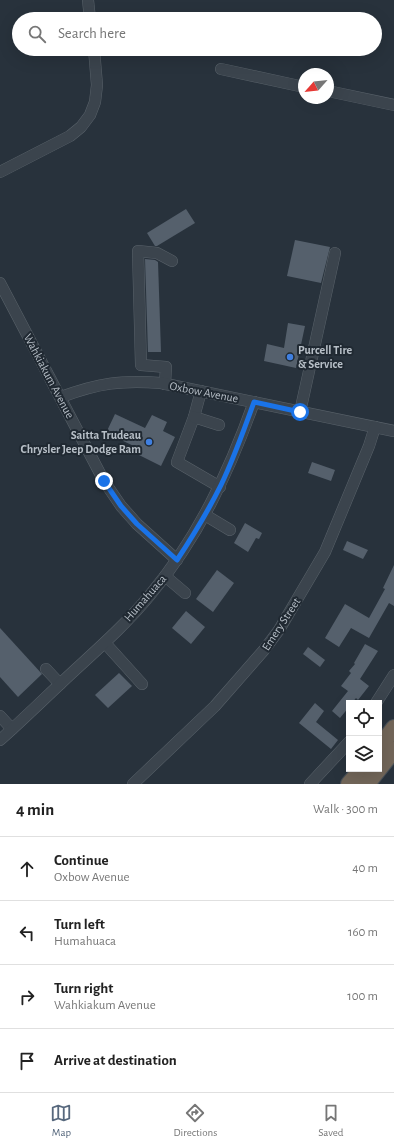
<!DOCTYPE html>
<meta charset="utf-8">
<style>
body{margin:0;font-family:"Alegreya Sans",sans-serif;background:#f2f2f2;color:#222}
.controls{position:absolute;right:12px;bottom:12px;display:grid;overflow:hidden;border-radius:0px;box-shadow:0 4px 16px #0002}
.controls button{width:36px;height:36px;display:grid;place-items:center;padding:0;border:0;border-bottom:1px solid #e0e0e0;background:#fff;color:#222;font:20px sans-serif}
.compass{position:absolute;left:298px;top:68px;width:36px;height:36px;border-radius:50%;background:#fff;box-shadow:0 4px 16px #0002;rotate:243deg}
.stop{position:absolute;width:12px;height:12px;margin:-9px;border:3px solid #1a73e8;border-radius:50%;background:#fff}
.stop.end{background:#1a73e8;border-color:#fff;box-shadow:0 1px 4px #0008}
.list{margin:0;padding:0;list-style:none}
h2{display:flex;justify-content:space-between;align-items:center;height:52px;margin:0;padding:0 16px;font-size:17px}
h2 small{font-size:13px;font-weight:400;color:#767676}
.list li{display:grid;grid-template-columns:26px 1fr auto;gap:12px;align-items:center;box-sizing:border-box;height:64px;padding:0 16px;border-top:1px solid #e0e0e0}
.list b{display:block;font-size:15px;white-space:nowrap}
.list p{margin:0;font-size:13px;white-space:nowrap;color:#767676}
.list em{font-size:13px;font-style:normal;color:#767676}
.icon{flex:none;width:22px;height:22px;fill:none;stroke:currentColor;stroke-width:2;stroke-linecap:round;stroke-linejoin:round}
.map{position:relative;flex:none;width:394px;height:784px;overflow:hidden}
.search{position:absolute;background:#fff;box-shadow:0 4px 16px #0002;left:12px;right:12px;top:12px;height:44px;display:flex;align-items:center;gap:10px;box-sizing:border-box;padding:0 14px;border-radius:22px;color:#767676;font-size:15px}
.sheet{height:308px;background:#fff}
nav{display:flex;justify-content:space-around;align-items:center;box-sizing:border-box;height:56px;border-top:1px solid #e0e0e0;background:#fff;font-size:11px;color:#767676}
nav a{display:grid;justify-items:center;gap:2px}
nav .on{color:#57687d}
.map>svg:first-child{display:block}
.building{fill:#55606c}
.lines{fill:none;stroke-linecap:round;stroke-linejoin:round}
.minor-casing{stroke:#59626a;stroke-width:12}
.highway-casing{stroke:#464f57;stroke-width:18}
.minor{stroke:#3b444d;stroke-width:11}
.highway{stroke:#726659;stroke-width:16}
.route{stroke:#1a73e8;stroke-width:5}
.shop-dot{fill:#3f7fe0;stroke:#202932;stroke-width:1.5}
.labels{text-anchor:middle;dominant-baseline:central;stroke-width:4;stroke-linejoin:round;paint-order:stroke}
.poi-label{font-size:12px;font-weight:bold;fill:#b7bfc7;stroke:#202932;text-anchor:start}
.street-label{font-size:12px;fill:#b7bfc7;stroke:#202932}
</style>
<div class="map">
<svg width="394" height="784" viewBox="0 0 394 784">
<rect width="100%" height="100%" fill="#28323c"/>
<g class="building">
<polygon points="186,209 195,223 157,246 155,246 147,233"/>
<polygon points="295,240 330,247 321,283 287,276"/>
<polygon points="145,259 155,260 158,262 161,352 148,352"/>
<polygon points="288,323 305,326 296,368 264,361 267,344 284,348"/>
<polygon points="115,414 145,428 152,415 167,422 163,431 175,437 161,466 133,452 136,447 106,433"/>
<polygon points="312,462 335,470 331,481 308,473"/>
<polygon points="245,523 262,533 259,539 256,538 248,552 234,543"/>
<polygon points="347,541 368,550 363,559 343,550"/>
<polygon points="394,565 394,606 389,603 369,638 351,628 339,647 325,638 345,604 369,618 385,589 383,588"/>
<polygon points="217,570 234,583 213,612 196,599"/>
<polygon points="186,611 205,627 191,644 172,628"/>
<polygon points="0,628 42,674 18,697 0,677"/>
<polygon points="365,644 378,651 360,679 369,686 358,700 356,698 352,703 349,703 349,707 340,718 332,711 348,691 341,686 351,673 349,671 355,664 354,663"/>
<polygon points="308,647 325,660 320,667 303,654"/>
<polygon points="119,673 132,686 108,708 95,695"/>
<polygon points="315,703 324,711 316,722 338,740 331,749 299,723"/>
</g>
<g class="lines">
<g class="minor-casing">
<g id="minor">
<polyline points="88,0 90,19"/>
<polyline points="221,69 304,87"/>
<polyline points="328,91 394,105"/>
<polyline points="0,172 70,136 81,127 90,115 95,102 97,85 94,49"/>
<polyline points="0,283 104,481 121,506 137,524 177,560"/>
<polyline points="165,384 166,367 141,365 138,251 157,253 172,261"/>
<polyline points="201,391 194,417 177,462 220,487"/>
<path d="M61 397C99 383 121 380 161 383L394 431"/>
<polyline points="300,412 335,253"/>
<polyline points="194,417 219,425"/>
<polyline points="205,515 230,530"/>
<polyline points="165,576 185,593"/>
<polyline points="105,643 142,684"/>
<polyline points="46,669 60,684"/>
<polyline points="376,703 394,675"/>
<polyline points="0,716 12,729"/>
<path d="M0 740C26 717 50 693 75 670 101 646 128 622 150 595 198 538 229 472 254 402"/>
<polyline points="133,784 215,706 264,650 279,630 325,552 369,446 375,427"/>
<polyline points="310,784 349,742"/>
</g>
</g>
<g class="highway-casing">
<g id="highway">
<polyline points="379,748 394,728"/>
<polyline points="349,784 362,769"/>
<polyline points="367,784 394,750"/>
</g>
</g>
<use href="#minor" class="minor"/>
<use href="#highway" class="highway"/>
</g>
<g class="lines">
<path class="route" d="M104 481 121 506 137 524 177 560C193 536 208 511 221 485 234 458 244 430 254 402L300 412"/>
</g>
<g class="shop-dot">
<circle cx="290" cy="357" r="4"/>
<circle cx="149" cy="442" r="4"/>
</g>
<g class="labels">
<g class="poi-label">
<text x="298" y="350">Purcell Tire<tspan x="298" dy="14">&amp; Service</tspan></text>
<text x="141" y="435" text-anchor="end">Saitta Trudeau<tspan x="141" dy="14">Chrysler Jeep Dodge Ram</tspan></text>
</g>
<g class="street-label">
<text transform="translate(49 376) rotate(62)">Wahkiakum Avenue</text>
<text transform="translate(204 392) rotate(11)">Oxbow Avenue</text>
<text transform="translate(145 598) rotate(-49)">Humahuaca</text>
<text transform="translate(281 624) rotate(-57)">Emery Street</text>
</g>
</g>
</svg>
<div class="controls">
<button><svg class="icon" aria-label="locate" viewBox="0 0 24 24"><circle cx="12" cy="12" r="6"/><path d="M12 2v4M12 18v4M2 12h4M18 12h4"/></svg></button>
<button><svg class="icon" aria-label="layers" viewBox="0 0 24 24"><path d="M12 4l9 5-9 5-9-5zM3 14l9 5 9-5"/></svg></button>
</div>
<svg class="compass" viewBox="-18 -18 36 36"><path d="M0-13l5 13h-10z" fill="#e53935"/><path d="M0 13l5-13h-10z" fill="#767676"/></svg>
<div class="stop" style="left:300px;top:412px"></div>
<div class="stop end" style="left:104px;top:481px"></div>
<div class="search"><svg class="icon" aria-label="search" viewBox="0 0 24 24"><circle cx="10" cy="10" r="6"/><path d="M15 15l6 6"/></svg>Search here</div>
</div>
<section class="sheet">
<h2>4 min<small>Walk · 300 m</small></h2>
<ul class="list">
<li><svg class="icon" aria-label="ahead" viewBox="0 0 24 24"><path d="M12 20V5M6 11l6-6 6 6"/></svg><div><b>Continue</b><p>Oxbow Avenue</p></div><em>40 m</em></li>
<li><svg class="icon" aria-label="left" viewBox="0 0 24 24"><path d="M17 20v-9H6M10 6l-5 5 5 5"/></svg><div><b>Turn left</b><p>Humahuaca</p></div><em>160 m</em></li>
<li><svg class="icon" aria-label="right" viewBox="0 0 24 24"><path d="M7 20v-9h11M14 6l5 5-5 5"/></svg><div><b>Turn right</b><p>Wahkiakum Avenue</p></div><em>100 m</em></li>
<li><svg class="icon" aria-label="arrive" viewBox="0 0 24 24"><path d="M6 21V4h12l-3 4 3 4H6"/></svg><div><b>Arrive at destination</b></div></li>
</ul>
</section>
<nav>
<a class="on"><svg class="icon" aria-label="map" viewBox="0 0 24 24"><path d="M3 6l6-2 6 2 6-2v14l-6 2-6-2-6 2zM9 4v14M15 6v14"/></svg>Map</a>
<a><svg class="icon" aria-label="directions" viewBox="0 0 24 24"><path d="M12 3l9 9-9 9-9-9zM9 14v-3h6M13 9l2 2-2 2"/></svg>Directions</a>
<a><svg class="icon" aria-label="saved" viewBox="0 0 24 24"><path d="M7 4h10v16l-5-4-5 4z"/></svg>Saved</a>
</nav>
